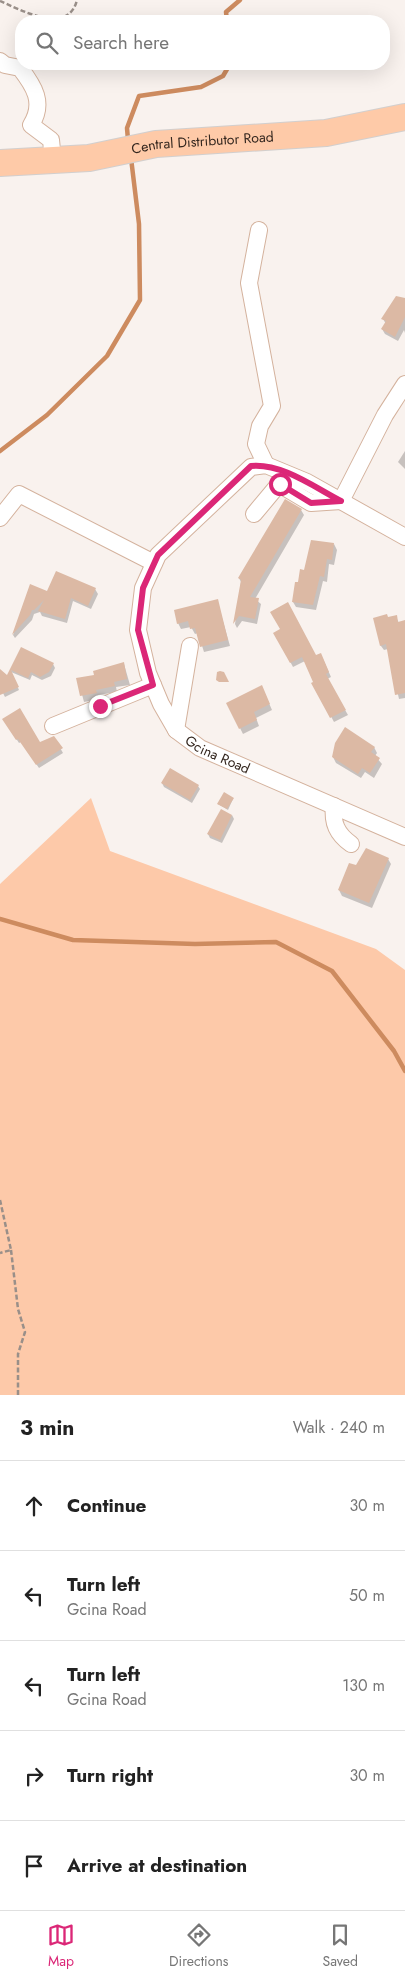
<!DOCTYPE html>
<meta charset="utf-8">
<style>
body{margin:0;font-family:Jost,sans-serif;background:#f2f2f2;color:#222}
.stop{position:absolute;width:15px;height:15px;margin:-11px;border:4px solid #db2777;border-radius:50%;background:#fff}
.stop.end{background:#db2777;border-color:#fff;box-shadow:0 1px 5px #0008}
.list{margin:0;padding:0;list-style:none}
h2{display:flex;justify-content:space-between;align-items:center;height:65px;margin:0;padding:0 20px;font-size:21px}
h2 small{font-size:16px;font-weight:400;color:#767676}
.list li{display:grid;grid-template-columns:32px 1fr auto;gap:15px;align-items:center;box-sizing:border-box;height:90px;padding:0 20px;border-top:1px solid #e0e0e0}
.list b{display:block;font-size:19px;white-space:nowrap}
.list p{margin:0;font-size:16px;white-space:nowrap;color:#767676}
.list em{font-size:16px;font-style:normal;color:#767676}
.icon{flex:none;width:28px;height:28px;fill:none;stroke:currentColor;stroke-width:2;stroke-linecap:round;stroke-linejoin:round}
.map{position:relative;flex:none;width:405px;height:1395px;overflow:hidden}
.search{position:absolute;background:#fff;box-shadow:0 5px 20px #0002;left:15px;right:15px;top:15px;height:55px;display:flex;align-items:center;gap:12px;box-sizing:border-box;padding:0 18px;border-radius:20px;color:#767676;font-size:19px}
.sheet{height:515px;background:#fff}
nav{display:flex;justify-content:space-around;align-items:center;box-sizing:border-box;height:70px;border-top:1px solid #e0e0e0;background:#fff;font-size:14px;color:#767676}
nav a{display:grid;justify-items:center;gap:2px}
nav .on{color:#db2777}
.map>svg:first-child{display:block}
.green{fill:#fdc9a9}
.shadow{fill:#0003}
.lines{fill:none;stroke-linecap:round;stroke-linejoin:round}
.stream{stroke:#cd8b5f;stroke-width:4.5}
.building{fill:#dcb9a4}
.minor-casing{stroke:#d4b29d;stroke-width:18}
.trunk-casing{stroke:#d2cfce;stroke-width:28}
.path{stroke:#998f89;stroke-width:2.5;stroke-dasharray:5 2.5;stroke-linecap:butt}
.minor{stroke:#fff;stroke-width:16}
.trunk{stroke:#fecaa8;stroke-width:26}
.route{stroke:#db2777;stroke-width:6}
.labels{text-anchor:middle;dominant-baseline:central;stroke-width:4.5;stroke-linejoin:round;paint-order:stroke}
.street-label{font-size:14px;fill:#33261e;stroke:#fff}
</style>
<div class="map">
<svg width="405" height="1395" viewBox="0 0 405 1395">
<rect width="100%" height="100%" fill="#f9f2ee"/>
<polygon class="green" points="91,798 110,851 376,949 405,970 405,1395 0,1395 0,884"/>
<g class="shadow">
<polygon points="405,301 405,333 404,330 398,341 385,334 382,329 386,324 383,319"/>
<polygon points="405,451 405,469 398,462"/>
<polygon points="301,510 304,515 255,599 261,604 257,624 242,621 237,628 235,624 241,582 239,578"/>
<polygon points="334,544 337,550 334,565 329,564 327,582 323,581 316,610 296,607 293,602 305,571"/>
<polygon points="57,573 95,589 98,594 91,609 73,601 67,623 42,616 40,612 34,614 32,620 15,638 13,635 31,586 48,592"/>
<polygon points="217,600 230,646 204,652 198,633 195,634 191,627 181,629 178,623"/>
<polygon points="396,617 399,623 405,621 405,698 399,699 388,649 384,650 381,646 374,619"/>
<polygon points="275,633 323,659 331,677 327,679 348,715 334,722 313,683 315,683 305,661 293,667"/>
<polygon points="21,649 53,664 55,668 51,676 42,680 32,675 30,680 11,672 19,690 5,697 0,687 0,670 8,677"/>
<polygon points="124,664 130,685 116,687 117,692 98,695 99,699 84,702 78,679 95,676"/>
<polygon points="262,687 272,710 256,718 259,726 243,734 240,728"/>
<polygon points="4,720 40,743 54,737 63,753 39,768 21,742 19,743"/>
<polygon points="374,747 377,753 375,756 382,764 374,778 365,772 361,778 336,763 333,757"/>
<polygon points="162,783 198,786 200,789 192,803 164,787"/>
<polygon points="233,799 228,810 218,804"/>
<polygon points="232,815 234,819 222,843 210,838 208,834"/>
<polygon points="388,859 391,864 372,908 342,896 339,890 356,867"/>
</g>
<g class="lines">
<g class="stream">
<polyline points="227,21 226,12 240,0"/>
<polyline points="128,140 127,128 139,96 201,87 223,76 230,64"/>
<polyline points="0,451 47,415 107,356 140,300 139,224 131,158"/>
<polyline points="0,919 73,940 195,944 276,942 332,971 394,1051 405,1071"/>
</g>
</g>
<g class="building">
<polygon points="396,296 405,298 405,317 395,337 381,329 386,321 381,319"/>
<polygon points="285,499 302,509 250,597 259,598 255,619 239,616 233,624 241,580 238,578"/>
<polygon points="311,540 334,543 332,560 327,559 324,577 320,576 313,605 292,602 295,582 298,582 300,569 304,570"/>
<polygon points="56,571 96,588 88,606 71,598 65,619 38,611 44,600 34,610 32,610 30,615 12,635 30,584 47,591"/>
<polygon points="218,599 228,640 200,647 195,628 190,629 188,621 177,624 174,610"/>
<polygon points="288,602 316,655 321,653 329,672 326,674 346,710 330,718 311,683 313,682 302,657 290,663 273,633 280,629 270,612"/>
<polygon points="387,614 388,617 397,615 398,622 405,620 405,693 395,695 386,644 380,646 373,618"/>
<polygon points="21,647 54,663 49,672 40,677 31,672 28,678 11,670 19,687 0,695 0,669 7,675"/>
<polygon points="124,662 127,679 114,682 115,686 96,690 97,693 80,696 76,678 94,675 93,671"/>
<polygon points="220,671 224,672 229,682 219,682 216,680 217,672"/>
<polygon points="262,685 270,704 254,712 257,720 239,729 226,703"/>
<polygon points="20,708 40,742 54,736 63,748 36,765 18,739 16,740 2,719"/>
<polygon points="345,727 375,747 371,752 380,758 370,773 362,768 358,774 332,757 335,743"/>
<polygon points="170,768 199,785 190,800 161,783"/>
<polygon points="224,792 234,798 227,809 217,804"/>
<polygon points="221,809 232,815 220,840 207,834"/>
<polygon points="366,848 389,858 369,903 338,890 349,863 356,865"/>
</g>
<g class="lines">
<g class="minor-casing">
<g id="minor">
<path d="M0 61 5 65 20 68C34 86 45 103 31 125L51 140 53 160"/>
<polyline points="259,230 249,283 272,406 260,426 256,444 266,465"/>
<polyline points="254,514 279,484 311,503 341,501 385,415 405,384"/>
<polyline points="0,518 19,494 154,563"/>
<path id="s1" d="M405 537 307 482 266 465 251 467 158 555 143 588 138 630 148 673 161 704 176 730 200 748 405 837"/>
<polyline points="53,726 153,685"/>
<polyline points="176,730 190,646"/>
<path d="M334 806C332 823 337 834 351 844"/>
</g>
</g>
<g class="trunk-casing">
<g id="trunk">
<path id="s2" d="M0 163 89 158 156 144 326 133 405 117"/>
</g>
</g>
<g class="path">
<path d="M0 1C21 10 68 36 77 0"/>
<polyline points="0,1200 11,1250 0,1253"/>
<polyline points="11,1250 18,1309 25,1332 18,1354 18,1395"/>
</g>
<use href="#minor" class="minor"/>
<use href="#trunk" class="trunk"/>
</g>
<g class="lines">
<path class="route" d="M100 706 153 685 138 630 143 588 158 555 251 466C282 463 314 487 341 501L311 503 280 484"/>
</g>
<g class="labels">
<g class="street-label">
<text stroke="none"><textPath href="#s2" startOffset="204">Central Distributor Road</textPath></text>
<text stroke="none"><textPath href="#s1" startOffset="535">Gcina Road</textPath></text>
</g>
</g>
</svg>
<div class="stop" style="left:280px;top:484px"></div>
<div class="stop end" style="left:100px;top:706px"></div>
<div class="search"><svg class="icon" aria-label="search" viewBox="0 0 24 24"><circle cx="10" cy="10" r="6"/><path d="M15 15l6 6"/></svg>Search here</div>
</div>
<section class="sheet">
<h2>3 min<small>Walk · 240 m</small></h2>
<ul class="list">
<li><svg class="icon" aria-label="ahead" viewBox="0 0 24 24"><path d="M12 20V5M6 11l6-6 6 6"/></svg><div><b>Continue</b></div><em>30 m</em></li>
<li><svg class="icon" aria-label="left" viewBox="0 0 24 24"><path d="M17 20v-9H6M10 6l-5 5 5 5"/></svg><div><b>Turn left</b><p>Gcina Road</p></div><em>50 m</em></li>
<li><svg class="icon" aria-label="left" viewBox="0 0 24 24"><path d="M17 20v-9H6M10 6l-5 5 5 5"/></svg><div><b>Turn left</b><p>Gcina Road</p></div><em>130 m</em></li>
<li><svg class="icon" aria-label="right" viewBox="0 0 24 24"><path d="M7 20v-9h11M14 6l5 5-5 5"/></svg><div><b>Turn right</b></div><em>30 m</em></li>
<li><svg class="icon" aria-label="arrive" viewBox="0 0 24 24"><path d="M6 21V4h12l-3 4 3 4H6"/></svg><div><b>Arrive at destination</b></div></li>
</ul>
</section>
<nav>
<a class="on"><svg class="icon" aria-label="map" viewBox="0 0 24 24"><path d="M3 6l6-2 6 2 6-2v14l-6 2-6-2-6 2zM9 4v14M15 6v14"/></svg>Map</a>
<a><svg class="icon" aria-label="directions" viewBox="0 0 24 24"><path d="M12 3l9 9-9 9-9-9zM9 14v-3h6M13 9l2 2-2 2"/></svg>Directions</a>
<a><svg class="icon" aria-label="saved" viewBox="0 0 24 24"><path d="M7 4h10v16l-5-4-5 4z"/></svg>Saved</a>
</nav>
